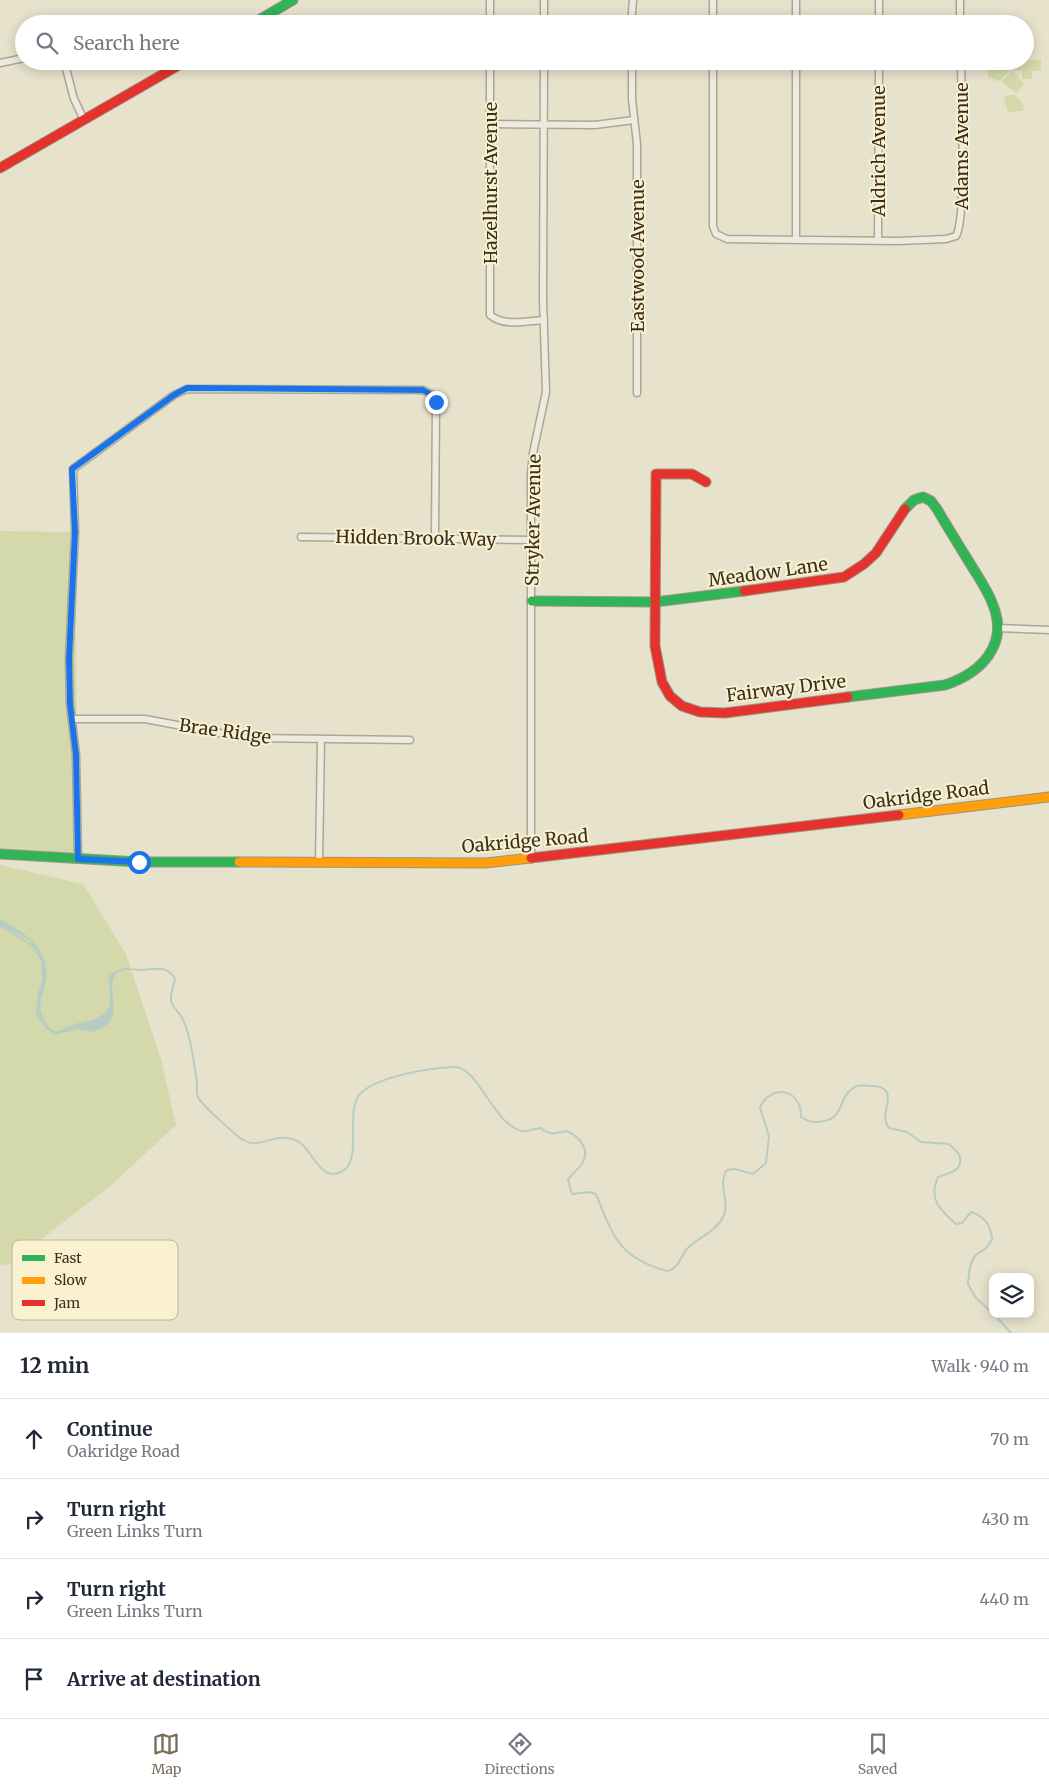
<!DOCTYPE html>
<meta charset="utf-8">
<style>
body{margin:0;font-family:Merriweather,serif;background:#f6f6f7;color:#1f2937}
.controls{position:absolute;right:15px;bottom:15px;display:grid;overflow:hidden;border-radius:10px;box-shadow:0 2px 12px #0003}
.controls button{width:45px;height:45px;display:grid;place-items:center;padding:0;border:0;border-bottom:1px solid #e0e1e3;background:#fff;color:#1f2937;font:25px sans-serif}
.stop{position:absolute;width:15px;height:15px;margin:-11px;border:4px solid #1a73e8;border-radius:50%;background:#fff}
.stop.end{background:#1a73e8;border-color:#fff;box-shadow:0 1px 5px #0008}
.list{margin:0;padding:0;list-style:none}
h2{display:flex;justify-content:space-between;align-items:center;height:65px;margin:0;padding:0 20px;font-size:21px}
h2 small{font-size:16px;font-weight:400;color:#747a83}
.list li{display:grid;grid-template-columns:32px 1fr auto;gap:15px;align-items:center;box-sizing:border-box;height:80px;padding:0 20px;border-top:1px solid #e0e1e3}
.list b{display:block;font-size:19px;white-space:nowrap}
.list p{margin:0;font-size:16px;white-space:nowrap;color:#747a83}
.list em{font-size:16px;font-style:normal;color:#747a83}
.icon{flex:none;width:28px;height:28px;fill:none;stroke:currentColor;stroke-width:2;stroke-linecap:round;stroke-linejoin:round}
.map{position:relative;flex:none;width:1049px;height:1333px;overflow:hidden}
.search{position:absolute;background:#fff;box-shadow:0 2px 12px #0003;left:15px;right:15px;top:15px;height:55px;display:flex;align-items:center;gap:12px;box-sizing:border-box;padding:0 18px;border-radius:28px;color:#747a83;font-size:19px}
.sheet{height:385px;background:#fff}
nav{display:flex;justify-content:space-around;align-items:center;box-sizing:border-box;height:70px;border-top:1px solid #e0e1e3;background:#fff;font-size:14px;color:#747a83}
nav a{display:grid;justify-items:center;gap:2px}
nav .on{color:#786d5a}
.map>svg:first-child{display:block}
.green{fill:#d4d9ac}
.water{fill:#b7cdc2}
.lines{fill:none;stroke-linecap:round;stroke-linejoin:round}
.stream{stroke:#b7cdc2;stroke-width:2}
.street-casing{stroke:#aca695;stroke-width:9}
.fast-casing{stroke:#9b9585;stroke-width:11}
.slow-casing{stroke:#9b9585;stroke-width:11}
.jam-casing{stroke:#9b9585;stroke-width:11}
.street{stroke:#eeeade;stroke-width:6}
.fast{stroke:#30b455;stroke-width:9}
.slow{stroke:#ff9f0a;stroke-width:9}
.jam{stroke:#e5322d;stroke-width:9}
.route{stroke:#1a73e8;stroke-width:6}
.labels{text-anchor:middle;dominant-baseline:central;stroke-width:4;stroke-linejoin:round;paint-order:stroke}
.street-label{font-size:18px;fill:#3c2e1c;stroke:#f9f1d0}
.key{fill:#f9f1d0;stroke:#c0b69a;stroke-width:1}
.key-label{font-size:14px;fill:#3c2e1c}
</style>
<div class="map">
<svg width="1049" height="1333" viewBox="0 0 1049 1333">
<rect width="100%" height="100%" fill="#e7e2cc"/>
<g class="green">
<polygon points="1025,60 1041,60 1041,71 1032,71 1032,79 1022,79 1022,71 1015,70 1015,61"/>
<polygon points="988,61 1011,61 1011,69 999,81 988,77"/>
<polygon points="1013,70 1024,85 1016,93 1001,82"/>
<polygon points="1007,95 1015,95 1023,104 1024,111 1008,112 1004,97"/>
<polygon points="0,531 75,532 78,859 0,855"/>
<polygon points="0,865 83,884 126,954 161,1059 176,1125 108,1188 9,1264 0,1265"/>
</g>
<path class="water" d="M0 919C28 934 55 952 44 989 39 1006 38 1008 47 1024 49 1028 54 1032 59 1031 63 1030 62 1029 66 1027 78 1021 96 1023 107 1010 113 1002 108 986 109 976L115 971 116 974C103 993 131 1021 92 1032L78 1029 54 1035 45 1028 37 1008V997L42 980 41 955 29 940 0 924Z"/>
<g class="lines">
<g class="stream">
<polyline points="0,925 32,945 43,962"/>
<path d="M115 973C125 966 131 970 142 970 156 969 166 965 175 978 174 985 170 994 171 1001 173 1008 180 1013 183 1020 190 1032 195 1068 197 1083 197 1088 196 1093 198 1097 202 1105 237 1137 245 1141 261 1150 277 1129 299 1142 313 1151 320 1182 341 1172 364 1162 344 1112 360 1094 377 1076 430 1068 454 1067 479 1066 493 1126 523 1131 529 1132 535 1128 541 1128 550 1136 555 1133 566 1131 581 1137 591 1151 581 1165 577 1171 571 1174 568 1180L572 1194 589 1192 596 1194C613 1236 619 1258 667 1271 679 1269 680 1257 687 1249 699 1236 716 1233 724 1215 730 1201 717 1184 727 1170L735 1169 753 1174 766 1163 769 1136 760 1108C766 1090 791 1085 799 1105 801 1108 801 1113 801 1117 809 1122 815 1123 824 1121 844 1118 838 1098 853 1088 858 1084 866 1086 872 1086 877 1086 883 1087 886 1091 893 1101 879 1115 889 1128L907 1132 921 1142 949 1144 959 1154C965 1171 949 1173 938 1177 928 1199 940 1210 956 1224L962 1223 971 1212C984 1216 991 1225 992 1239 986 1252 983 1248 975 1256 969 1263 969 1275 968 1284L976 1298 993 1313"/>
<polyline points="37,1008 37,1013 44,1024"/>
<polyline points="994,1314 1011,1333"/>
</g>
<g class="street-casing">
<g id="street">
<polyline points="490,0 490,24"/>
<polyline points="713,0 713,24"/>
<polyline points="796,0 796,24"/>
<polyline points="960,0 960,24"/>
<polyline points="544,24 544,0"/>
<polyline points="631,24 633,0"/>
<polyline points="879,24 879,0"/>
<polyline points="64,61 74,99 84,120"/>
<path d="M490 61V315C504 327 527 321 544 320"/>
<polyline points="632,61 632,99 637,144 637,393"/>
<path d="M713 61V226L716 234 727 239 898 241 946 239 956 236C967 218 961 91 961 61"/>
<polyline points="796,61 796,238"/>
<polyline points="0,63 24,58"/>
<polyline points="490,124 595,125 634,120"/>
<polyline points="878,240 879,61"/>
<polyline points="301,537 531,540"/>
<polyline points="997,628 1049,630"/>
<polyline points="72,719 145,719 246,738 410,740"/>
<polyline points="78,859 76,755 70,704 69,659 75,532 73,469 174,395 187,389 423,390 433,395 436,402 435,538"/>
<polyline points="531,859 531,475 533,453 546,392 543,299 544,61"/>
<polyline points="319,862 321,739"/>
</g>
</g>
<g class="fast-casing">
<g id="fast">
<polyline points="252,24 293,0"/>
<polyline points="532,601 655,602 744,591"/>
<path d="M848 697 945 685C981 673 1009 645 993 605 988 591 979 578 971 565 960 547 948 528 937 509L931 501 923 497 914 500 905 509"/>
<polyline points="0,854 139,862 239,862"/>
</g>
</g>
<g class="slow-casing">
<g id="slow">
<polyline points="899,815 1049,797"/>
<polyline points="239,862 486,863 531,858"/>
</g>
</g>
<g class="jam-casing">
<g id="jam">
<polyline points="0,168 186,61"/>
<polyline points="706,482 692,474 656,474 655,646 662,682 670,696 682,706 700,712 725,713 848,697"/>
<polyline points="744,591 844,577 864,564 876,553 905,509"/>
<polyline points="531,858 899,815"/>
</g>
</g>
<use href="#street" class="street"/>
<use href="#fast" class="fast"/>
<use href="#slow" class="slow"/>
<use href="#jam" class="jam"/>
</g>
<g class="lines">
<polyline class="route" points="139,862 78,859 76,755 70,704 69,659 75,532 72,469 174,395 187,388 423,390 432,395 436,402"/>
</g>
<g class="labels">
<g class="street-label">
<text transform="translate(961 146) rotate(-90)">Adams Avenue</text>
<text transform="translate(878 151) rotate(-90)">Aldrich Avenue</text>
<text transform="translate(490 183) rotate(-90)">Hazelhurst Avenue</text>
<text transform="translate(637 256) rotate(-90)">Eastwood Avenue</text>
<text transform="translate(533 520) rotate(-89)">Stryker Avenue</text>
<text transform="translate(416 538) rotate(1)">Hidden Brook Way</text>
<text transform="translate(768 572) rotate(-8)">Meadow Lane</text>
<text transform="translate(786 688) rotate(-7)">Fairway Drive</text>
<text transform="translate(225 731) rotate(8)">Brae Ridge</text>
<text transform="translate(926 795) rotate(-7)">Oakridge Road</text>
<text transform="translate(525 841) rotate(-5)">Oakridge Road</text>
</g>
</g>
<rect x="12" y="1240" width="166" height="80" rx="8" class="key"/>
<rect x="22" y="1255" width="23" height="6" fill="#30b455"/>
<rect x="22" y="1277" width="23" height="7" fill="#ff9f0a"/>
<rect x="22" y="1300" width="23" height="6" fill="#e5322d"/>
<g class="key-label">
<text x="54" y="1263">Fast</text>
<text x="54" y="1285">Slow</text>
<text x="54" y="1308">Jam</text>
</g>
</svg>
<div class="controls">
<button><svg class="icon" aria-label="layers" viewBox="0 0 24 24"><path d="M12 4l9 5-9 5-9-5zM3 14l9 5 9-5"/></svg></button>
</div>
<div class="stop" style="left:139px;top:862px"></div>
<div class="stop end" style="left:436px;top:402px"></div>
<div class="search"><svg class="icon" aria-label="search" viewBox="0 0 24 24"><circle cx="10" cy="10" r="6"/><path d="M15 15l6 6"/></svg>Search here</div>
</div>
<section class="sheet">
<h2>12 min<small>Walk · 940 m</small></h2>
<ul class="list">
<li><svg class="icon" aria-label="ahead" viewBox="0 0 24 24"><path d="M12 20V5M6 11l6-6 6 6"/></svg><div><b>Continue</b><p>Oakridge Road</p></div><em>70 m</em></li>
<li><svg class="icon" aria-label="right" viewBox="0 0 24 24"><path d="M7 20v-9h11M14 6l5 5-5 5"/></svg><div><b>Turn right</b><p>Green Links Turn</p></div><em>430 m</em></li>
<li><svg class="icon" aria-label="right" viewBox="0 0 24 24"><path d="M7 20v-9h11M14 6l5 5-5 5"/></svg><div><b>Turn right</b><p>Green Links Turn</p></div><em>440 m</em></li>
<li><svg class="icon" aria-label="arrive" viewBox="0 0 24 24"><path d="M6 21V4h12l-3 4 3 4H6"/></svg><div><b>Arrive at destination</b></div></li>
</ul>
</section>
<nav>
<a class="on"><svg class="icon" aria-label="map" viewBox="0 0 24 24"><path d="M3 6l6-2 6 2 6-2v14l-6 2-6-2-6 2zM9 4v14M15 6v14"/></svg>Map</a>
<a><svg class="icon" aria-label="directions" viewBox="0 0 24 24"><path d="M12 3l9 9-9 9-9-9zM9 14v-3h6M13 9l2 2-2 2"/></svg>Directions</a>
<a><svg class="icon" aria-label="saved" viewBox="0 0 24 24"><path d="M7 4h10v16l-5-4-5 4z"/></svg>Saved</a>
</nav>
